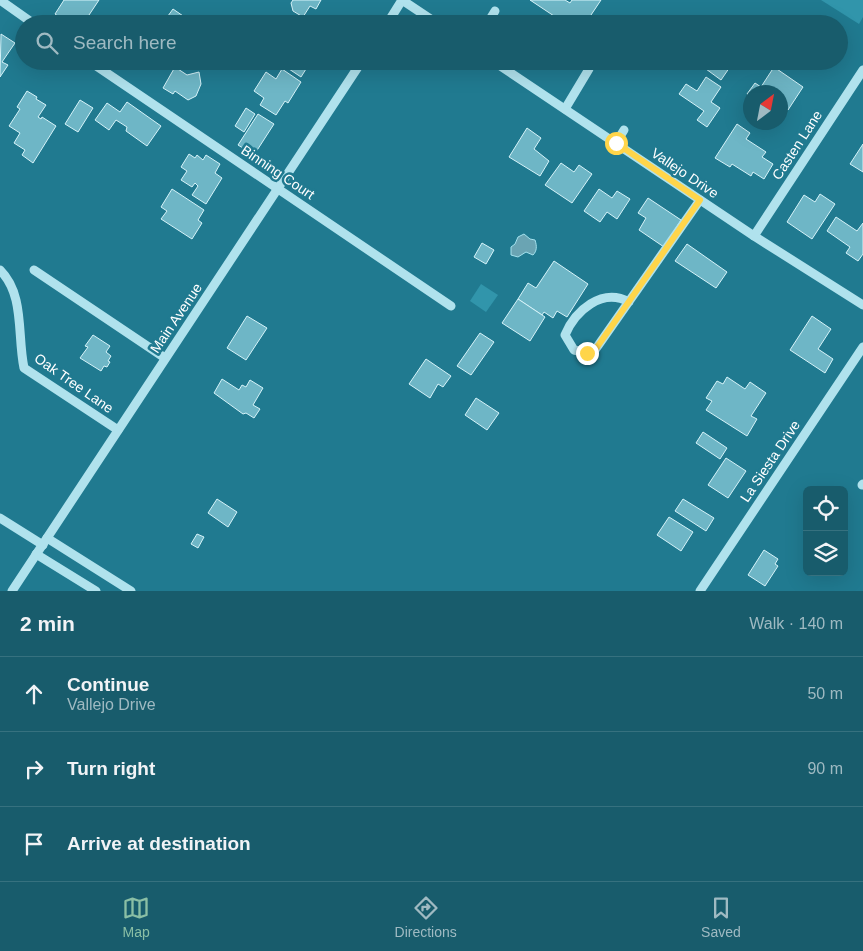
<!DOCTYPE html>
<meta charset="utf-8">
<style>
body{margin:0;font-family:Arial,sans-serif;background:#216272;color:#f1f3f6}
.controls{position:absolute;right:15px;bottom:15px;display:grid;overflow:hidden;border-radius:8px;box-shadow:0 5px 20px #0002}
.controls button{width:45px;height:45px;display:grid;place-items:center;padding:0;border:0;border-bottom:1px solid #36717f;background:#185c6c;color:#f1f3f6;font:25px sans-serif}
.compass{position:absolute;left:743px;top:85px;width:45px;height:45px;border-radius:50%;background:#185c6c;box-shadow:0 5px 20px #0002;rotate:32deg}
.stop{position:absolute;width:15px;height:15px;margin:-11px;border:4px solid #ffd54a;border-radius:50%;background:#fff}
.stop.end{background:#ffd54a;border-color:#fff;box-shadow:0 1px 5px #0008}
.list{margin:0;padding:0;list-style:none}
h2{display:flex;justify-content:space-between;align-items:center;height:65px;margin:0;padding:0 20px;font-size:21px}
h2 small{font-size:16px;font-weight:400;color:#9fbac2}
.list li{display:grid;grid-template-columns:32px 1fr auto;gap:15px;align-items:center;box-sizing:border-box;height:75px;padding:0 20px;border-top:1px solid #36717f}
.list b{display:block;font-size:19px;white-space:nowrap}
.list p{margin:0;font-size:16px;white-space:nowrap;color:#9fbac2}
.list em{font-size:16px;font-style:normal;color:#9fbac2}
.icon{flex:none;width:28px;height:28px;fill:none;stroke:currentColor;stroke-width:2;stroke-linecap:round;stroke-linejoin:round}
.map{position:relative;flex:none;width:863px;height:591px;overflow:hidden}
.search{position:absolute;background:#185c6c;box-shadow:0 5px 20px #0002;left:15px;right:15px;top:15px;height:55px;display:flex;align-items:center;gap:12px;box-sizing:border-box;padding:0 18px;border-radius:28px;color:#9fbac2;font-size:19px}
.sheet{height:290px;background:#185c6c}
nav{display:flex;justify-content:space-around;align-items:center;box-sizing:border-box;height:70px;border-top:1px solid #36717f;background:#185c6c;font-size:14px;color:#9fbac2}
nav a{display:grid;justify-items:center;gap:2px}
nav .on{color:#8abfa5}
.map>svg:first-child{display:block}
.green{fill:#3195ab}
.water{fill:#6aa4b3;stroke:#a4e2ee}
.building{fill:#6eb6c6;stroke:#d6f3f9}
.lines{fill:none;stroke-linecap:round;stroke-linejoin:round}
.minor{stroke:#b0e2ed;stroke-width:9}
.route{stroke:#ffd54a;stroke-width:6}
.labels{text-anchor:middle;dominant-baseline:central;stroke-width:5;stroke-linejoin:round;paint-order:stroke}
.street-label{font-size:14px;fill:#fff;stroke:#207a90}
</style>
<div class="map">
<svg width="863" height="591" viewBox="0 0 863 591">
<rect width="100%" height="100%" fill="#207a90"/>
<g class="green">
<polygon points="821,0 863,0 863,17 859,24"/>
<polygon points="481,284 498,295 486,312 470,301"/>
</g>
<path class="water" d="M524 234 530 239 535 240C537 246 537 251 533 255L526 252 518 257 511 255V247L515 244 518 237Z"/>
<g class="building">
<polygon points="64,0 99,0 83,24 69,24 55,14"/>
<polygon points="293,0 321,0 316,9 310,6 303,17 293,11 291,3"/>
<polygon points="530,0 565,0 570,3 572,0 601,0 585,24 566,24"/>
<polygon points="173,9 186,18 182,24 170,24 165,20"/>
<polygon points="1,34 15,43 2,62 8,65 0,77"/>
<polygon points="289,61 311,61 301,77 286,67"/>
<polygon points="712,61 734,61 721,80 706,69"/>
<polygon points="175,67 187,75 199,72 201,84 196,96 188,100 175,91 173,94 163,88"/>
<polygon points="774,67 803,87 788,110 784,107 780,112 780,92 750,92 750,97 747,94 755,83 761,87"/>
<polygon points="282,69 301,82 288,103 285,101 276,115 260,105 264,98 254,91 266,72 276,79"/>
<polygon points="706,77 721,87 711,102 720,108 707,127 697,120 704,111 679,94 686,84 697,91"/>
<polygon points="27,91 37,97 36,99 46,105 38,117 41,119 42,117 56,126 33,163 22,155 25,150 14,143 20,133 9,126 20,109 17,107"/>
<polygon points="80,100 93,108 78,132 65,124"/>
<polygon points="127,102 161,126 147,146 126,131 127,127 116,120 109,130 95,120 107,103 120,112"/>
<polygon points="246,108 255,114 244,132 235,126"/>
<polygon points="258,114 274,124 254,155 238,145"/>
<polygon points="737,124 750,133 746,139 766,152 762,157 773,164 764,179 753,172 751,176 732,164 730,167 715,158"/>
<polygon points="527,128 541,138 534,149 549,161 540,176 509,157"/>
<polygon points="863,144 863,172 850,164"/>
<polygon points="189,154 195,158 197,155 203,160 206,155 220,164 215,173 222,178 206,204 192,195 198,186 195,183 192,187 181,180 187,171 181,167"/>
<polygon points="561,163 574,172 579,165 592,174 572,203 545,185"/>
<polygon points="172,189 204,210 198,220 202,223 192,239 161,219 167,211 161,207"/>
<polygon points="599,189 612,198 617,191 630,199 617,219 607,212 600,222 584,211"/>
<polygon points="820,194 835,204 812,239 787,222 804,195 815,202"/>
<polygon points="648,198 681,220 664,247 639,230 646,218 638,213"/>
<polygon points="836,217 857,231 863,223 863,254 858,261 846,253 850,247 827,231"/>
<polygon points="482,243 494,250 486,264 474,257"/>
<polygon points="687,244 727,272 716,288 675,261"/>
<polygon points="554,261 588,284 567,317 557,311 553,318 544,312 542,315 518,299 528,283 536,288"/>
<polygon points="518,299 545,317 530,341 502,323"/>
<polygon points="247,316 267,328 246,360 227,348"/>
<polygon points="812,316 831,329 818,349 833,359 825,373 790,350"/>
<polygon points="480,333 494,342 471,375 457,366"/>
<polygon points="93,335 110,346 106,352 111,356 108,361 110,362 107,367 104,366 101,371 80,358 88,347 85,346"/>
<polygon points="426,359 451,376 443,387 438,384 430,398 409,384"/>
<polygon points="727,377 745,389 750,382 766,393 751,416 757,419 747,436 706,410 712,401 706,398 717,381 723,384"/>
<polygon points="222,379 239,390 242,385 246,387 250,380 263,388 253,405 260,409 254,418 246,413 243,414 214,393"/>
<polygon points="476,398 499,413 487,430 465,415"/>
<polygon points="703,432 727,448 720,459 696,443"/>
<polygon points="726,458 746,471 728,498 708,485"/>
<polygon points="217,499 237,512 228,527 208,513"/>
<polygon points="683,499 714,518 706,531 675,511"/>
<polygon points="669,517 693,532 681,551 657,535"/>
<polygon points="197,534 204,537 198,548 191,544"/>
<polygon points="764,550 778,559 775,564 778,566 765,586 748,575"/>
</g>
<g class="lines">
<g class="minor">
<polyline points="0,0 34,24"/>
<polyline points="402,0 438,24"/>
<polyline points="387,24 402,0"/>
<polyline points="487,24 495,11"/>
<polyline points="89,61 451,306"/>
<polyline points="493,61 754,236 863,305"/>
<polyline points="565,109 589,69"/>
<polyline points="616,143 624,130"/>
<polyline points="754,236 863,70"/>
<path d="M0 270C25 295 17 335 24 368L118 430"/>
<polyline points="34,270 165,358"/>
<path d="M629 302C602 287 575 311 565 335L574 350 587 353 595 350 700 200"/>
<polyline points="862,485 863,484"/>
<polyline points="0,518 43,545"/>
<polyline points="47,538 131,591"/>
<polyline points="36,554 96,591"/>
<polyline points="12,591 362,61"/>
<polyline points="700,591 863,347"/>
</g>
</g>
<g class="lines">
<polyline class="route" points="587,353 595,350 700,200 616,143"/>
</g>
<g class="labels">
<g class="street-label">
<text transform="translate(797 145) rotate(-57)">Casten Lane</text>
<text transform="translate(278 172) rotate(34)">Binning Court</text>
<text transform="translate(685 173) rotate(34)">Vallejo Drive</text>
<text transform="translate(176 318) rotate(-56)">Main Avenue</text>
<text transform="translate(74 383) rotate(35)">Oak Tree Lane</text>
<text transform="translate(770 461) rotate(-56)">La Siesta Drive</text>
</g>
</g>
</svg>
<div class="controls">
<button><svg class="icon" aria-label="locate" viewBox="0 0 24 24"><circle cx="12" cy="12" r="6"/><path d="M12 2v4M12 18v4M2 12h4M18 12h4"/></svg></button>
<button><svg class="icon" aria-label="layers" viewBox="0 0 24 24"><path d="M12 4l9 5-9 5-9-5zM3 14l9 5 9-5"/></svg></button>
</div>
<svg class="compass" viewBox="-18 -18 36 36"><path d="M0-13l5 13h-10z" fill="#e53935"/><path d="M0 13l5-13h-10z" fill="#9fbac2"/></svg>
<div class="stop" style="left:616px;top:143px"></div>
<div class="stop end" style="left:587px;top:353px"></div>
<div class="search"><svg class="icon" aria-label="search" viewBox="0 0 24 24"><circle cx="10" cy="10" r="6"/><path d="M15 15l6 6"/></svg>Search here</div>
</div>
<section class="sheet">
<h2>2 min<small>Walk · 140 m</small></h2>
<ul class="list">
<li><svg class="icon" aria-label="ahead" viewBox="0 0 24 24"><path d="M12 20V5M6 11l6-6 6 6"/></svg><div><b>Continue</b><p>Vallejo Drive</p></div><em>50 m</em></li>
<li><svg class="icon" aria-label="right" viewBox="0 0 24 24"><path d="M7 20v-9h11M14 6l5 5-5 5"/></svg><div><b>Turn right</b></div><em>90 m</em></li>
<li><svg class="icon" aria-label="arrive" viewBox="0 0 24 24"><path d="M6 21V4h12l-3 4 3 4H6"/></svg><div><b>Arrive at destination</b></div></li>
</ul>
</section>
<nav>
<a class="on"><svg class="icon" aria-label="map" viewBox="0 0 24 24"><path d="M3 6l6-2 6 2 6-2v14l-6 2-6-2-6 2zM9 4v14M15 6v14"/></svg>Map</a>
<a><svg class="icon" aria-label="directions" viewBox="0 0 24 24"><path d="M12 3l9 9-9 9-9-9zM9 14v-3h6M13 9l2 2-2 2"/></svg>Directions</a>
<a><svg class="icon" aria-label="saved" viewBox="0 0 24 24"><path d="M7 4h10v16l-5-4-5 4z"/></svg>Saved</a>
</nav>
